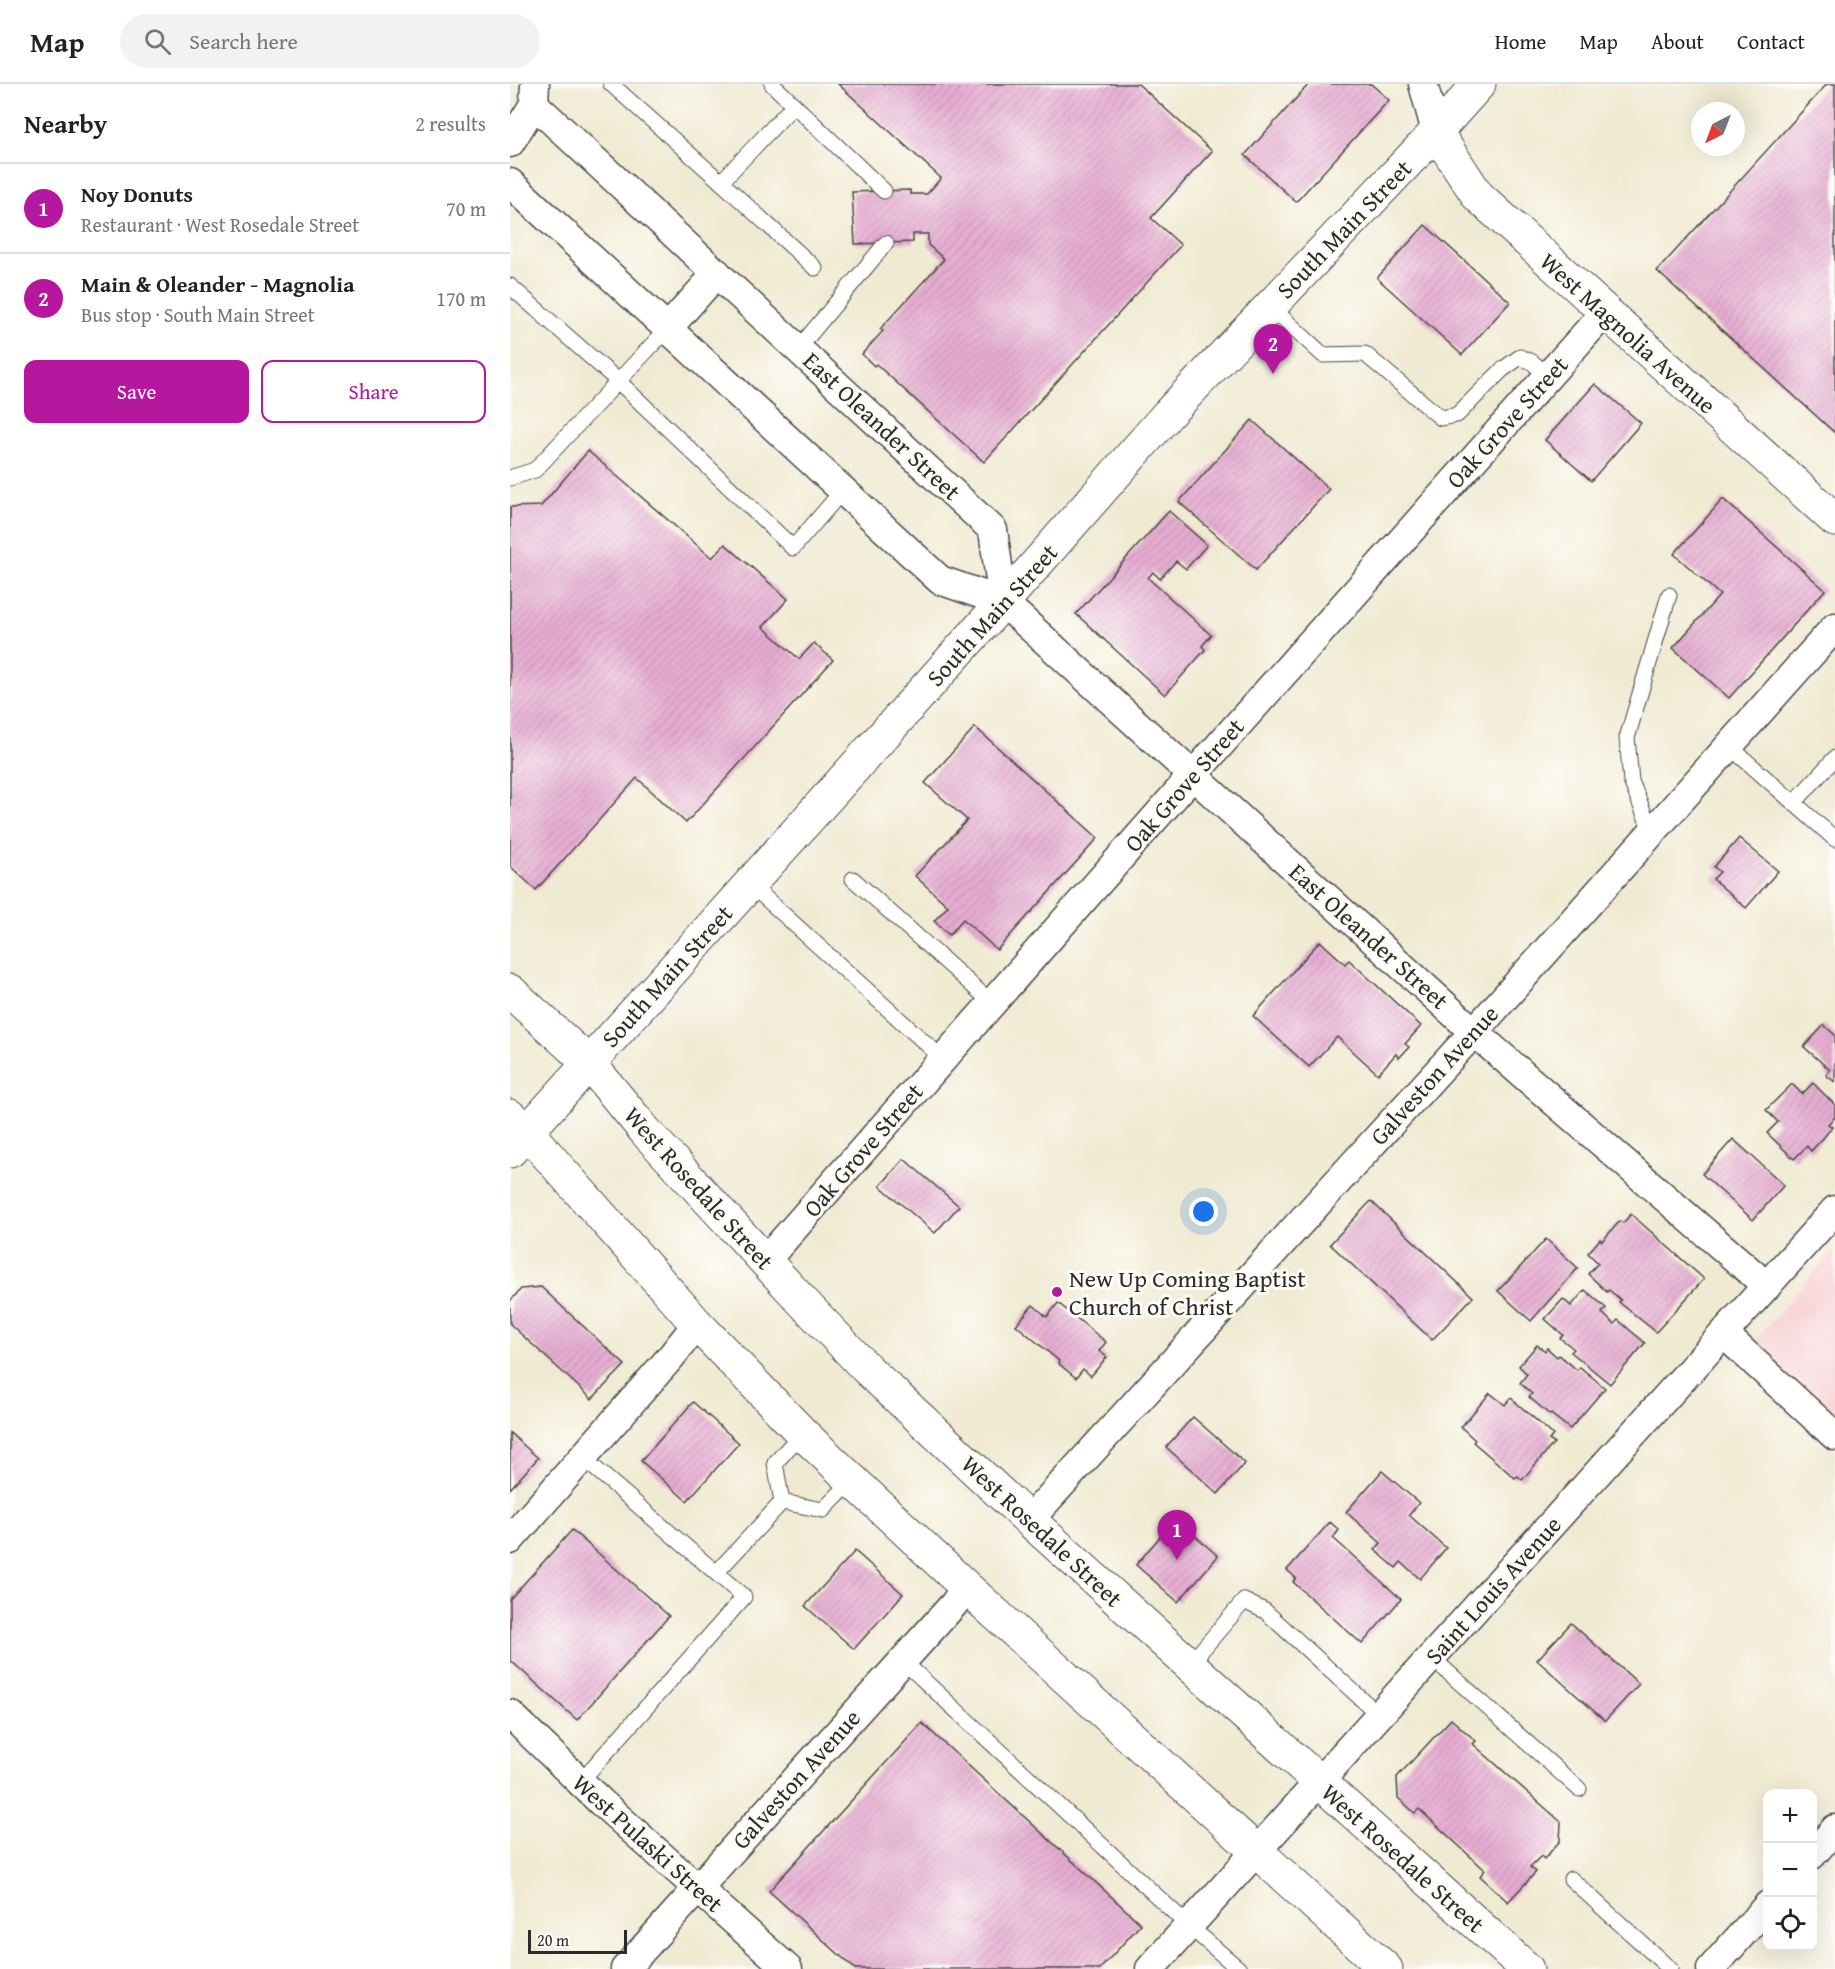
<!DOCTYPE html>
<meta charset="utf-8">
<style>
body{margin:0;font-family:"Gentium Book Plus",serif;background:#f2f2f2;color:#222}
.controls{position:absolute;right:18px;bottom:18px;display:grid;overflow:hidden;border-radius:12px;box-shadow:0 6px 24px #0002}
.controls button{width:54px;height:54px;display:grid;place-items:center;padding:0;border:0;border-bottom:2px solid #e0e0e0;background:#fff;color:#222;font:30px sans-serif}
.compass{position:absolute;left:1181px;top:18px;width:54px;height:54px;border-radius:50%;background:#fff;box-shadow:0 6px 24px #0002;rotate:222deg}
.scale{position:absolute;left:18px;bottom:15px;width:99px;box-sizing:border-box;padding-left:6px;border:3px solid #2b2b2b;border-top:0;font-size:16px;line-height:21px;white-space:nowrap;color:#2b2b2b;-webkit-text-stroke:4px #fdfcf7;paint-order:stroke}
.you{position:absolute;left:694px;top:1128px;width:21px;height:21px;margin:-15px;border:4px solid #fff;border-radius:50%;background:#1a73e8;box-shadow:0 0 0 9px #1a73e833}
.badge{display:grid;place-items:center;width:39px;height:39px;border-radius:50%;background:#b5179e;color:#fff;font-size:20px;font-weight:700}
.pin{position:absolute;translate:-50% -50px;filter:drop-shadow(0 2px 3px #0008)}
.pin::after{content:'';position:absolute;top:32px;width:21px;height:18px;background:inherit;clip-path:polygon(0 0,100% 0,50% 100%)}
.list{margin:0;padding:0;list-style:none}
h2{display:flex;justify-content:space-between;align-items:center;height:78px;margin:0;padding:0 24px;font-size:26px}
h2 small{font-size:20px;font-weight:400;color:#767676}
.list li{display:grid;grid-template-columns:39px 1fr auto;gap:18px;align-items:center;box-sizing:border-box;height:90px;padding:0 24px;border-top:2px solid #e0e0e0}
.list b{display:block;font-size:22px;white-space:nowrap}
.list p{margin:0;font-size:20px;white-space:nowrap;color:#767676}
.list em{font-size:20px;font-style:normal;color:#767676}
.actions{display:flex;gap:12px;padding:18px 24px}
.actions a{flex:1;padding:14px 0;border:2px solid #b5179e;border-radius:12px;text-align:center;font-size:21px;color:#b5179e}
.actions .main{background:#b5179e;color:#fff}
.icon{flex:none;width:33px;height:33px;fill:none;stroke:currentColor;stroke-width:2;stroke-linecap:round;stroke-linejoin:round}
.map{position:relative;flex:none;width:1325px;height:1885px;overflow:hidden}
header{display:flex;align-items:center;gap:36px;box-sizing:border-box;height:84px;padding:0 30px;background:#fff;border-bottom:2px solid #e0e0e0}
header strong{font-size:28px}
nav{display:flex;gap:33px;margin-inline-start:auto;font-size:21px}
.search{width:420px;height:54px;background:#f2f2f2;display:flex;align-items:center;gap:15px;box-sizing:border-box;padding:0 21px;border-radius:33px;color:#767676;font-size:22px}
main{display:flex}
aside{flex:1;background:#fff}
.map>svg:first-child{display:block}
.built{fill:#f7cfd4}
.building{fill:url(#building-hatch)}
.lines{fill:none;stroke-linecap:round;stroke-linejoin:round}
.lane-casing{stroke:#494844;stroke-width:17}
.street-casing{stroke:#494844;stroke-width:31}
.secondary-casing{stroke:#494844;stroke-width:35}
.lane{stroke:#fff;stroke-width:15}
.street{stroke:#fff;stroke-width:28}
.secondary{stroke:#fff;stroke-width:33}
.poi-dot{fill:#b5179e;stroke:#fdfcf7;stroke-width:2}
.labels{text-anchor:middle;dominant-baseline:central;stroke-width:6;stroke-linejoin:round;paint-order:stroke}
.street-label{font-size:24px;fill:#2b2b2b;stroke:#fdfcf7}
.poi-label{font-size:24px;fill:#2b2b2b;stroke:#fdfcf7;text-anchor:start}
</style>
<header>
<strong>Map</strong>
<div class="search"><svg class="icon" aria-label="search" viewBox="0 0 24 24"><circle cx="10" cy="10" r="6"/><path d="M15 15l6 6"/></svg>Search here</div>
<nav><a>Home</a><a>Map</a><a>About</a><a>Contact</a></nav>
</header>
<main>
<aside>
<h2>Nearby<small>2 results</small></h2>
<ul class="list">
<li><span class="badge">1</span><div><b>Noy Donuts</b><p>Restaurant · West Rosedale Street</p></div><em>70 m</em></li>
<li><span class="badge">2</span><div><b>Main &amp; Oleander - Magnolia</b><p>Bus stop · South Main Street</p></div><em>170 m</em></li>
</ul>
<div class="actions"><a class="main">Save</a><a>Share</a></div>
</aside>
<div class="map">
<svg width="1325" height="1885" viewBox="0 0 1325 1885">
<defs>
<pattern id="building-hatch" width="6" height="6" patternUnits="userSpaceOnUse" patternTransform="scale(1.5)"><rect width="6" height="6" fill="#e6acd2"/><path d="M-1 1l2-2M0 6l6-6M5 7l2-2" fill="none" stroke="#c594b4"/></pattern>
</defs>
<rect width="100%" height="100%" fill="#fdfcf7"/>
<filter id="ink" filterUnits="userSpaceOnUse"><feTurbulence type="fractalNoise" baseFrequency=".0167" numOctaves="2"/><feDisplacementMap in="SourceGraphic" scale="12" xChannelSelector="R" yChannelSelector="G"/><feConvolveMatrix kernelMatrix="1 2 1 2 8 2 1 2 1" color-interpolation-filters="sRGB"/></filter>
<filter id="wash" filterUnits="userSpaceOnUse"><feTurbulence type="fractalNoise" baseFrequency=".008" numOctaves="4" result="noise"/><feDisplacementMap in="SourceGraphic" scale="24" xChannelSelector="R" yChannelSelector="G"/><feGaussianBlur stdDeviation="1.35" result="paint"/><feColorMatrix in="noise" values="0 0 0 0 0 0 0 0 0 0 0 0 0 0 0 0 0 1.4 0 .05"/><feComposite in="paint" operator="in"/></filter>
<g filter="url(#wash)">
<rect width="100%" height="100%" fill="#f0ead2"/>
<polygon class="built" points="1325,1164 1325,1334 1242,1259"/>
<g id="blocks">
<g class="building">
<polygon points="328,0 628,0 702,67 641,134 671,161 474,378 366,280 364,282 352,270 373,247 370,245 434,175 418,161 418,150 403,150 403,158 345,160 342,108 400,106 400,110 417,110 431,94"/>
<polygon points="799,0 861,0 879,16 786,118 735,71"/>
<polygon points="1317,0 1325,0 1325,349 1147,187"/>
<polygon points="915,141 1000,218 952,271 867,194"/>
<polygon points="1085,300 1131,339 1081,397 1035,356"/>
<polygon points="742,336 819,405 746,486 669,418"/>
<polygon points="78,367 202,474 215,460 278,515 253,543 289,575 304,559 323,576 176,739 127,694 26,806 0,782 0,423 31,422"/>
<polygon points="1213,415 1315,506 1219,614 1163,564 1210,511 1164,470"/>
<polygon points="659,427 697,461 676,485 666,477 650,495 643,488 638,494 701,551 692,562 695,566 655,611 566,530"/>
<polygon points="465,643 588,754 487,866 453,835 439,851 424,837 438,822 405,792 457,736 415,699"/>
<polygon points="1229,754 1268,787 1236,824 1203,795 1210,788 1204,783"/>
<polygon points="810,857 835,880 839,876 911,942 895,960 899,963 889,974 886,970 868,990 827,953 799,983 743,932"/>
<polygon points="1314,941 1325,951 1325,998 1316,991 1320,986 1294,963"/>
<polygon points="1303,999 1325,1021 1325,1033 1318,1040 1322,1043 1314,1053 1301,1067 1297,1062 1284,1075 1257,1049 1268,1038 1256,1026 1282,1000 1292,1010"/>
<polygon points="1223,1055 1274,1101 1243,1136 1192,1090"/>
<polygon points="394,1075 449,1122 425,1149 370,1102"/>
<polygon points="861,1117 963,1213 922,1256 820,1160"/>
<polygon points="1121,1130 1194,1195 1146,1248 1109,1218 1111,1216 1099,1206 1097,1208 1078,1190 1088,1179 1078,1169 1090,1155 1092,1157 1110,1137 1113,1139"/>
<polygon points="1036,1155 1068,1184 1021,1237 988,1207"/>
<polygon points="31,1203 115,1281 82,1315 0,1240 0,1217 11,1205"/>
<polygon points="1075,1206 1096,1224 1092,1229 1104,1240 1108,1236 1135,1259 1100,1300 1061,1268 1064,1265 1050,1254 1053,1251 1035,1235 1053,1215 1061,1222"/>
<polygon points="548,1219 596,1258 589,1267 597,1273 581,1292 573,1285 566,1294 548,1279 549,1277 506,1241 523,1221 537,1233"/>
<polygon points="1027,1261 1035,1267 1037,1264 1047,1273 1049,1271 1067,1286 1070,1283 1095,1304 1060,1345 1041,1330 1040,1331 1019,1313 1022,1310 1010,1299 1017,1290 1009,1282"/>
<polygon points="980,1309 995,1321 1001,1314 1043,1351 1039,1356 1044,1359 1012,1396 1008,1392 1005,1394 963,1358 965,1356 951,1343"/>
<polygon points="183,1318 229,1359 177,1417 131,1377"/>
<polygon points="683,1333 735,1379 708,1410 656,1363"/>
<polygon points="0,1349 28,1374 0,1405"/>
<polygon points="872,1387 909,1419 899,1431 936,1464 910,1495 891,1478 886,1484 865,1466 871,1459 836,1428"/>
<polygon points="820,1438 829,1446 823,1454 891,1515 852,1560 783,1498 786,1494 777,1486"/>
<polygon points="673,1441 708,1472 668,1518 626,1481 653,1449 661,1455"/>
<polygon points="62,1446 159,1532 67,1636 0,1576 0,1515"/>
<polygon points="345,1467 393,1510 344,1565 295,1522"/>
<polygon points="1061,1539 1129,1600 1095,1637 1027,1576"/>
<polygon points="941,1635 966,1657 963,1660 1051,1738 1050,1757 1034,1775 1031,1772 1020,1783 1026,1788 998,1818 970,1792 975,1786 909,1725 905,1729 888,1714 887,1693"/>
<polygon points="412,1639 631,1840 590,1885 345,1885 259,1807"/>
</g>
</g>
</g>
<g filter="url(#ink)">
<use href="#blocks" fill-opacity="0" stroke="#494844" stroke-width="1.5"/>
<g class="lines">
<g class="lane-casing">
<g id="lane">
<polyline points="101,0 211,98 284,21"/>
<polyline points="262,0 374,107"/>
<polyline points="211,98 305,184"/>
<polyline points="0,202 108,297 283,464 333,406"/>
<polyline points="760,222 813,271 855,270 931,334 947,331 992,286 1010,273 1022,278 1038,292"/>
<polyline points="288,265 376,159"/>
<polyline points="0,394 25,386 158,244"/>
<polyline points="1219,662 1325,755"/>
<polyline points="1284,719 1325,674"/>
<polyline points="1142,749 1121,697 1117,654 1159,511"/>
<polyline points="343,795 482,919"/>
<polyline points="240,800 433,975"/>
<polyline points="292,1349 265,1379 272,1418 313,1426 342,1397"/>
<polyline points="206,1489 272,1418"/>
<polyline points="921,1573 1069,1705"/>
<polyline points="393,1577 679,1842 729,1885"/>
<polyline points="679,1581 734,1517 755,1527 869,1631"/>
<polyline points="70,1698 234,1513 72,1373"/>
<polyline points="1061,1795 1160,1885"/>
</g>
</g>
<g class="street-casing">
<g id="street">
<polyline points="913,0 926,48"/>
<polyline points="24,20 483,446 493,518"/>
<polyline points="0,59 24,20 25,0"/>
<polyline points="0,99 430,496 493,518 964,948 1257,1202"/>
<polyline points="158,244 207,189"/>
<polyline points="255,1177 683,691 1095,228"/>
<polyline points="1215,1251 1325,1352"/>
<polyline points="519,1436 964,948 1325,543"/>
<polyline points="0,1456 160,1274 187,1240"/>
<polyline points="0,1630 91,1718 278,1885"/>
<polyline points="1302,1771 1325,1745"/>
<polyline points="115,1885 444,1520 456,1503"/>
<path d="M640 1885C867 1631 1098 1380 1325 1126"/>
<polyline points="1201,1885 1258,1821"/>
</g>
</g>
<g class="secondary-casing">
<g id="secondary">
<polyline points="926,48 968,112 1325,436"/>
<polyline points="0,907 79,979 136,1048 291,1216 356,1284 519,1436 1017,1885"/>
<polyline points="0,1032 17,1048 187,1240 292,1349 456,1503 876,1885"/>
<polyline points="0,1067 493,518 658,330 926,48 969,0"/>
</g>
</g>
<use href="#lane" class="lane"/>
<use href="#street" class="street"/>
<use href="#secondary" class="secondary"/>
</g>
</g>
<circle class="poi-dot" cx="547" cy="1208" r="6"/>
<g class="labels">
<g class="street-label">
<text transform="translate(834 145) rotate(-46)">South Main Street</text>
<text transform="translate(1118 249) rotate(42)">West Magnolia Avenue</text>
<text transform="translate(997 338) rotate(-48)">Oak Grove Street</text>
<text transform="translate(372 342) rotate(43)">East Oleander Street</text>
<text transform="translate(482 531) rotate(-48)">South Main Street</text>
<text transform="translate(674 701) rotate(-49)">Oak Grove Street</text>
<text transform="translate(859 852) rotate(42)">East Oleander Street</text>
<text transform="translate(157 892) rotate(-48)">South Main Street</text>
<text transform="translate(924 991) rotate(-48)">Galveston Avenue</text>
<text transform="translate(353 1066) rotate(-49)">Oak Grove Street</text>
<text transform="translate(189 1104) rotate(48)">West Rosedale Street</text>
<text transform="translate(532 1447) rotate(43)">West Rosedale Street</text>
<text transform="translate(983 1506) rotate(-48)">Saint Louis Avenue</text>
<text transform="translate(286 1695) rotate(-48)">Galveston Avenue</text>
<text transform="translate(138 1759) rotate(42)">West Pulaski Street</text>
<text transform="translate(893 1774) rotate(42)">West Rosedale Street</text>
</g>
<g class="poi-label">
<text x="559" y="1194">New Up Coming Baptist<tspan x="559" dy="28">Church of Christ</tspan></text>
</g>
</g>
</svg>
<div class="controls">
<button>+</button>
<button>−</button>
<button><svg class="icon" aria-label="locate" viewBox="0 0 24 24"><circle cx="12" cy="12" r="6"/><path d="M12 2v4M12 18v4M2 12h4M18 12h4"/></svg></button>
</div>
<svg class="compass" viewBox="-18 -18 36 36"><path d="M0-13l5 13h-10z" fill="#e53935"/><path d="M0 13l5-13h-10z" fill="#767676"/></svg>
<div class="scale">20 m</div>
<div class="you"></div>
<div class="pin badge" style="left:667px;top:1476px">1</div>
<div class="pin badge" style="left:763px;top:290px">2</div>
</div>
</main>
